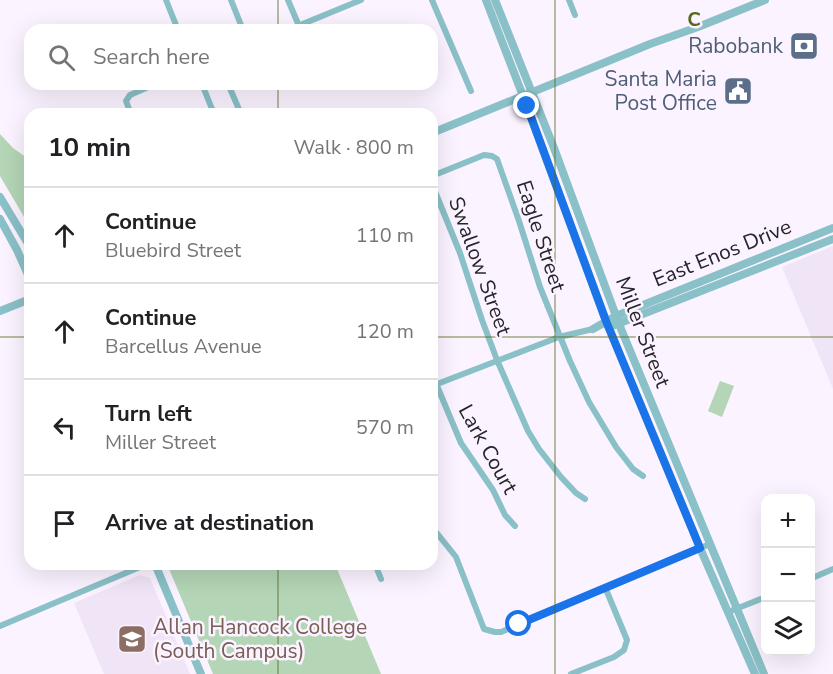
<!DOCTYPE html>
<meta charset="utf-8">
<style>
body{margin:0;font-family:"Nunito Sans",sans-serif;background:#f6f6f6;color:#202124}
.controls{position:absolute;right:18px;bottom:18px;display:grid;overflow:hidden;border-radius:12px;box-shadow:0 6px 24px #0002}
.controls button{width:54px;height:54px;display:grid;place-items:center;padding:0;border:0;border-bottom:2px solid #e0e0e0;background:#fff;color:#202124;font:30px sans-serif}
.stop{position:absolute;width:18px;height:18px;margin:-14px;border:4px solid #1a73e8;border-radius:50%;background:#fff}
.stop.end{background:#1a73e8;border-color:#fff;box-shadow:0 2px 6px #0008}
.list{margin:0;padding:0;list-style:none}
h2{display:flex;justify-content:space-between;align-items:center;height:78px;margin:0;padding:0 24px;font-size:26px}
h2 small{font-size:20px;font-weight:400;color:#757577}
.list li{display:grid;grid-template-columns:39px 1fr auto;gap:18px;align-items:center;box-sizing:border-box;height:96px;padding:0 24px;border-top:2px solid #e0e0e0}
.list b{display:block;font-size:22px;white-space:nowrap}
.list p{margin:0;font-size:20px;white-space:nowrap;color:#757577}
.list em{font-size:20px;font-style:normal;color:#757577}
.icon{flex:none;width:33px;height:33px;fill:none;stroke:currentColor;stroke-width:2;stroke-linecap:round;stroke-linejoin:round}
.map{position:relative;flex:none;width:833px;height:674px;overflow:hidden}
.search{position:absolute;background:#fff;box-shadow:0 6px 24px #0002;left:24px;top:24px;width:414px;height:66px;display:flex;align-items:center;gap:15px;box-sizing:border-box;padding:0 21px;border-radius:18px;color:#757577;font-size:22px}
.panel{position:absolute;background:#fff;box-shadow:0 6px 24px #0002;left:24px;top:108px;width:414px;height:462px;border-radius:18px}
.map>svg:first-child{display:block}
.built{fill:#f0e4f7}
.green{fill:#b4d5b6}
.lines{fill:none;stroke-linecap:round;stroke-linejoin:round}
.minor{stroke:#8ac0c7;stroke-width:6}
.tertiary{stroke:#8ac0c7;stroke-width:8}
.route{stroke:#1a73e8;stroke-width:8}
.grid{fill:none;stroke:#556916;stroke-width:1.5;stroke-opacity:0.55}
.labels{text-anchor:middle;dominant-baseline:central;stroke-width:5;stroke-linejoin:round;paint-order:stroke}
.service-label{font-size:21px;fill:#4e5e75;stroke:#fbf3ff;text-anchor:end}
.street-label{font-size:21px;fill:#272529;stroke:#fbf3ff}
.education-label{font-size:21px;fill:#785e54;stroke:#fbf3ff;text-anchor:start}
.grid-label{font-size:20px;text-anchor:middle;font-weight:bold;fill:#556916;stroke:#fbf3ff;stroke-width:5;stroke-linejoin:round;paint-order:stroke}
</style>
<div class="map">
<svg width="833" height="674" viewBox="0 0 833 674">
<rect width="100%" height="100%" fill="#fbf3ff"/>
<g class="built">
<polygon points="833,246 833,389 782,267"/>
<polygon points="140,575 150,578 190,674 104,674 74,603"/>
</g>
<g class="green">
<polygon points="0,134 13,148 30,160 30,227 0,176"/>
<polygon points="720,381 734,386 722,417 708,411"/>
<polygon points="167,564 335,564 381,674 213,674"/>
</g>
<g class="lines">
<g class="minor">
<polyline points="166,0 178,30"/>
<polyline points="231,0 243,30"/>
<polyline points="288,0 299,26"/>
<polyline points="432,0 471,91"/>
<polyline points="569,0 575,15"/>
<polyline points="288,30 361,0"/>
<polyline points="202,84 214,114"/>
<polyline points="228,84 241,114"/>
<polyline points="135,114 129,109 126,101 130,95 155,84"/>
<polyline points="432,176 484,155 492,156 497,159 519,221 540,287 570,361 589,402 616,447 633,469 643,476"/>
<polyline points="432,184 460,253 482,320 497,360 528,431 539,449 561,477 576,493 585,499"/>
<polyline points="432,374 461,443 493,490 505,515 515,526"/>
<polyline points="432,386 559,337 593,329"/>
<polyline points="432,527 456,557 484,629 495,632 501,632 710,544"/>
<polyline points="375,564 381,579"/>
<polyline points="810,579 833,569"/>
<polyline points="728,612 766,597"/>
<polyline points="0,626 147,564"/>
<polyline points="571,674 614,657 624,650 627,640 605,587"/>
</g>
<g class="tertiary">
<polyline points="486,0 523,96 606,321 700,548 755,674"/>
<polyline points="495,0 554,148 619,324 764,674"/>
<polyline points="432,133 650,44 698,27 765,0"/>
<polyline points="0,197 30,247"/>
<polyline points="0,219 17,250 30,279"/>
<polyline points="0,311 30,299"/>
<polyline points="615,325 833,239"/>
<polyline points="593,329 616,316 833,228"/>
<polyline points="155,564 201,674"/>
</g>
</g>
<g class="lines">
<polyline class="route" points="519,624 700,548 606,321 527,106"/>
</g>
<path class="grid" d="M278 0V30M555 0V674M278 84V114M0 337H30M432 337H833M278 564V674"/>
<defs>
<g id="bank-square" transform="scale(1.5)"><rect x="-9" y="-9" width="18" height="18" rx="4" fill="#5c6f8a" stroke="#fbf3ff"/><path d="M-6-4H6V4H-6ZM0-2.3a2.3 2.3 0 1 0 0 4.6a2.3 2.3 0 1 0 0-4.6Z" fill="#fff"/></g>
<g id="civic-square" transform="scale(1.5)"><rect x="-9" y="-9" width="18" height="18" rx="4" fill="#5c6f8a" stroke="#fbf3ff"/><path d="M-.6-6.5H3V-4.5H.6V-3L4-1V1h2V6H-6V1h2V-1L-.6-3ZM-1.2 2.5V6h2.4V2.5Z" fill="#fff"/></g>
<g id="university-square" transform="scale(1.5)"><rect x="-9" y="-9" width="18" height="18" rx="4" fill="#8d6e63" stroke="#fbf3ff"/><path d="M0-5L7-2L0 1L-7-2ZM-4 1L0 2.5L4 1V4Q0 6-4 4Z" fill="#fff"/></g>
</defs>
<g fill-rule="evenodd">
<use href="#bank-square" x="804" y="46"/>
<use href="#civic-square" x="738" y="91"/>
<use href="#university-square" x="132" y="639"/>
</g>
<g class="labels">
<g class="service-label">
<text x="783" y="46">Rabobank</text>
<text x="717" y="79">Santa Maria<tspan x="717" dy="24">Post Office</tspan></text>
</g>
<g class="street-label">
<text transform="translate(541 236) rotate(72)">Eagle Street</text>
<text transform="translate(722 253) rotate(-22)">East Enos Drive</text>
<text transform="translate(480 266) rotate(70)">Swallow Street</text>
<text transform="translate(643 332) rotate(69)">Miller Street</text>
<text transform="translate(488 449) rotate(61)">Lark Court</text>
</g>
<g class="education-label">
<text x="153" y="627">Allan Hancock College<tspan x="153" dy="24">(South Campus)</tspan></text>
</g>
</g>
<g class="grid-label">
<text x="694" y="26">C</text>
</g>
</svg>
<div class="controls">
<button>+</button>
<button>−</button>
<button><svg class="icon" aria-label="layers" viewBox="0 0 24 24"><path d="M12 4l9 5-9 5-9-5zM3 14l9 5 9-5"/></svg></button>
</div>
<div class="stop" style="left:519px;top:624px"></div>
<div class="stop end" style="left:527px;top:106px"></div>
<div class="search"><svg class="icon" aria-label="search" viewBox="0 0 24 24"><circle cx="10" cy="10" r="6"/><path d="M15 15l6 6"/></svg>Search here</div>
<section class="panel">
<h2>10 min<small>Walk · 800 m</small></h2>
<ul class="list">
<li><svg class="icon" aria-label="ahead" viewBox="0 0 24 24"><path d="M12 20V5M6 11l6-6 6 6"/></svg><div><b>Continue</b><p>Bluebird Street</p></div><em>110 m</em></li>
<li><svg class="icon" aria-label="ahead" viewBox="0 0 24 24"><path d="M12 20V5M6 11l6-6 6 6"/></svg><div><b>Continue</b><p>Barcellus Avenue</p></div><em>120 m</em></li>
<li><svg class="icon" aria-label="left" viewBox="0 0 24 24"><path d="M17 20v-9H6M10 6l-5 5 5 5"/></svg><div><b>Turn left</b><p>Miller Street</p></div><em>570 m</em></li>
<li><svg class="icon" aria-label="arrive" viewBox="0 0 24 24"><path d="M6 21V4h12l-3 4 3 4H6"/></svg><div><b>Arrive at destination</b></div></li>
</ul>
</section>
</div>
